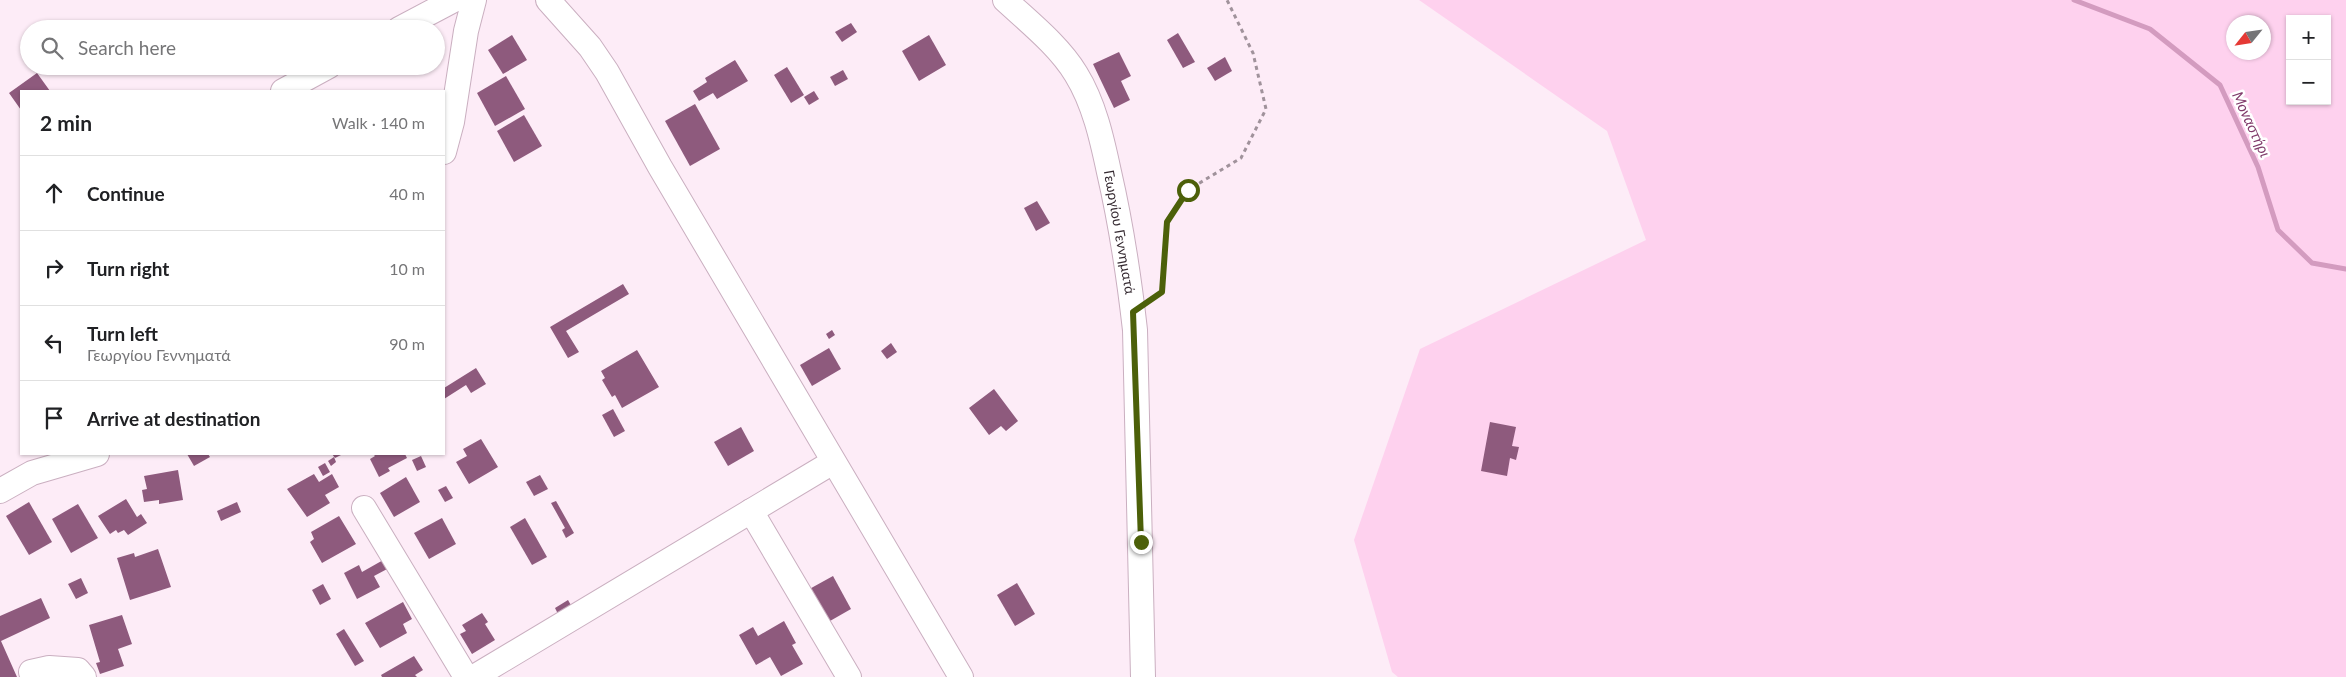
<!DOCTYPE html>
<meta charset="utf-8">
<style>
body{margin:0;font-family:Lato,sans-serif;background:#f6f6f6;color:#202124}
.controls{position:absolute;right:15px;top:15px;display:grid;overflow:hidden;border-radius:0px;box-shadow:0 1px 4px #0004}
.controls button{width:45px;height:45px;display:grid;place-items:center;padding:0;border:0;border-bottom:1px solid #e0e0e0;background:#fff;color:#202124;font:25px sans-serif}
.compass{position:absolute;left:2226px;top:15px;width:45px;height:45px;border-radius:50%;background:#fff;box-shadow:0 1px 4px #0004;rotate:240deg}
.stop{position:absolute;width:15px;height:15px;margin:-11px;border:4px solid #4c6009;border-radius:50%;background:#fff}
.stop.end{background:#4c6009;border-color:#fff;box-shadow:0 1px 5px #0008}
.list{margin:0;padding:0;list-style:none}
h2{display:flex;justify-content:space-between;align-items:center;height:65px;margin:0;padding:0 20px;font-size:21px}
h2 small{font-size:16px;font-weight:400;color:#757577}
.list li{display:grid;grid-template-columns:32px 1fr auto;gap:15px;align-items:center;box-sizing:border-box;height:75px;padding:0 20px;border-top:1px solid #e0e0e0}
.list b{display:block;font-size:19px;white-space:nowrap}
.list p{margin:0;font-size:16px;white-space:nowrap;color:#757577}
.list em{font-size:16px;font-style:normal;color:#757577}
.icon{flex:none;width:28px;height:28px;fill:none;stroke:currentColor;stroke-width:2;stroke-linecap:round;stroke-linejoin:round}
.map{position:relative;flex:none;width:2346px;height:677px;overflow:hidden}
.search{position:absolute;background:#fff;box-shadow:0 1px 4px #0004;left:20px;top:20px;width:425px;height:55px;display:flex;align-items:center;gap:12px;box-sizing:border-box;padding:0 18px;border-radius:28px;color:#757577;font-size:19px}
.panel{position:absolute;background:#fff;box-shadow:0 1px 4px #0004;left:20px;top:90px;width:425px;height:365px;border-radius:0px}
.map>svg:first-child{display:block}
.green{fill:#fed1ee;fill-rule:evenodd}
.lines{fill:none;stroke-linecap:round;stroke-linejoin:round}
.stream{stroke:#d39bbf;stroke-width:5}
.building{fill:#8e5a7d}
.minor-casing{stroke:#caafc0;stroke-width:26}
.path{stroke:#a0929b;stroke-width:3;stroke-dasharray:4 4;stroke-linecap:butt}
.minor{stroke:#fff;stroke-width:24}
.route{stroke:#4c6009;stroke-width:6}
.labels{text-anchor:middle;dominant-baseline:central;stroke-width:5;stroke-linejoin:round;paint-order:stroke}
.street-label{font-size:14px;fill:#362b32;stroke:#fff}
.water-label{font-size:15px;font-style:italic;fill:#803b6b;stroke:#fff}
</style>
<div class="map">
<svg width="2346" height="677" viewBox="0 0 2346 677">
<rect width="100%" height="100%" fill="#fdecf7"/>
<path class="green" d="M1419 0H2346V677H1398L1392 672 1354 540 1420 349 1646 240 1607 131ZM2290 19H2327V101H2290ZM2234 22H2264V52H2234Z"/>
<g class="lines">
<polyline class="stream" points="2074,0 2150,29 2220,85 2258,167 2278,230 2312,263 2346,269"/>
</g>
<g class="building">
<polygon points="851,23 857,32 842,42 835,32"/>
<polygon points="1178,33 1195,62 1183,68 1167,40"/>
<polygon points="512,35 527,60 503,74 488,50"/>
<polygon points="929,35 946,65 919,81 902,51"/>
<polygon points="1119,52 1131,76 1121,81 1130,100 1114,108 1093,64"/>
<polygon points="1225,57 1232,71 1215,81 1207,68"/>
<polygon points="735,60 748,81 717,99 713,93 699,101 693,91 707,82 705,78"/>
<polygon points="787,67 804,95 791,103 774,75"/>
<polygon points="843,70 848,79 835,86 830,77"/>
<polygon points="37,73 50,91 21,91 21,110 9,93"/>
<polygon points="506,76 525,109 495,126 477,93"/>
<polygon points="814,91 819,99 809,105 804,97"/>
<polygon points="695,104 720,149 690,166 665,121"/>
<polygon points="524,115 542,146 514,162 497,131"/>
<polygon points="1037,201 1050,223 1036,231 1024,208"/>
<polygon points="623,284 629,294 566,331 579,352 568,358 550,327"/>
<polygon points="832,330 835,335 829,339 826,334"/>
<polygon points="891,343 897,352 887,359 881,351"/>
<polygon points="829,348 841,369 812,386 800,365"/>
<polygon points="637,350 659,387 622,408 615,395 612,397 602,380 605,378 601,371"/>
<polygon points="476,368 486,384 471,393 466,385 444,399 444,388"/>
<polygon points="994,389 1018,421 1006,431 1001,426 989,435 969,408"/>
<polygon points="613,409 625,431 614,437 602,415"/>
<polygon points="1490,422 1516,427 1512,446 1519,447 1516,460 1510,458 1507,476 1481,471"/>
<polygon points="741,427 754,451 728,466 714,442"/>
<polygon points="481,439 498,467 469,484 456,462 467,456 463,449"/>
<polygon points="187,454 208,454 210,457 194,466"/>
<polygon points="332,454 343,454 335,458"/>
<polygon points="373,454 405,454 407,458 388,468 390,471 379,477 370,459 375,456"/>
<polygon points="421,456 426,467 417,471 412,460"/>
<polygon points="334,457 336,462 331,466 328,461"/>
<polygon points="325,463 330,472 323,476 318,467"/>
<polygon points="178,470 183,500 159,504 159,500 144,502 142,490 147,489 144,476"/>
<polygon points="314,474 319,482 332,474 339,487 325,495 330,503 307,517 287,489"/>
<polygon points="540,475 548,489 534,496 526,482"/>
<polygon points="406,477 420,502 394,517 380,493"/>
<polygon points="446,486 453,498 445,502 438,490"/>
<polygon points="126,499 137,517 141,514 147,523 128,535 124,530 118,533 116,530 110,534 98,516"/>
<polygon points="556,501 574,533 566,538 562,530 565,528 551,503"/>
<polygon points="29,502 52,542 29,555 6,516"/>
<polygon points="237,502 241,512 221,521 217,511"/>
<polygon points="78,504 98,538 71,553 52,519"/>
<polygon points="339,516 356,544 322,563 310,542 314,539 311,532"/>
<polygon points="442,518 456,544 429,559 414,533"/>
<polygon points="525,518 547,557 532,565 510,527"/>
<polygon points="158,549 171,587 130,600 117,558 134,553 135,557"/>
<polygon points="385,559 389,568 374,576 380,587 357,599 344,573 359,565 362,572"/>
<polygon points="833,576 851,609 823,625 804,592"/>
<polygon points="81,578 88,593 76,599 68,584"/>
<polygon points="1017,583 1035,614 1015,626 997,595"/>
<polygon points="323,584 331,599 320,605 312,590"/>
<polygon points="41,598 50,618 1,641 17,677 0,677 0,616"/>
<polygon points="568,600 572,607 558,614 555,608"/>
<polygon points="403,602 412,619 403,624 407,633 380,648 365,623"/>
<polygon points="482,613 488,622 485,624 495,640 472,654 460,634 466,631 462,625"/>
<polygon points="122,615 132,644 118,649 124,666 100,674 96,663 100,662 89,625"/>
<polygon points="784,621 796,643 792,645 803,664 781,676 770,657 756,665 739,635 753,627 758,636"/>
<polygon points="344,629 364,661 355,666 336,634"/>
<polygon points="414,656 423,670 415,675 417,677 382,677 381,675"/>
</g>
<g class="lines">
<g class="minor-casing">
<g id="minor">
<polyline points="548,0 590,47 607,72 660,167 961,677"/>
<path d="M1005 0C1030 23 1059 46 1076 74 1094 103 1102 139 1109 172 1121 224 1129 277 1135 330L1143 677"/>
<polyline points="399,29 454,0"/>
<polyline points="283,91 329,66"/>
<polyline points="444,152 452,122 466,31 474,0"/>
<polyline points="0,491 32,473 97,454"/>
<polyline points="364,508 466,677"/>
<polyline points="751,511 849,677"/>
<polyline points="31,672 49,668 78,670 84,677"/>
<polyline points="474,677 833,462"/>
</g>
</g>
<polyline class="path" points="1150,300 1162,292 1167,222 1188,190 1241,158 1266,109 1253,53 1227,0"/>
<use href="#minor" class="minor"/>
</g>
<g class="lines">
<polyline class="route" points="1141,542 1133,312 1162,292 1167,222 1188,190"/>
</g>
<g class="labels">
<g class="street-label">
<text transform="translate(1120 232) rotate(80)">Γεωργίου Γεννηματά</text>
</g>
<g class="water-label">
<text transform="translate(2252 124) rotate(65)">Μοναστήρι</text>
</g>
</g>
</svg>
<div class="controls">
<button>+</button>
<button>−</button>
</div>
<svg class="compass" viewBox="-18 -18 36 36"><path d="M0-13l5 13h-10z" fill="#e53935"/><path d="M0 13l5-13h-10z" fill="#757577"/></svg>
<div class="stop" style="left:1188px;top:190px"></div>
<div class="stop end" style="left:1141px;top:542px"></div>
<div class="search"><svg class="icon" aria-label="search" viewBox="0 0 24 24"><circle cx="10" cy="10" r="6"/><path d="M15 15l6 6"/></svg>Search here</div>
<section class="panel">
<h2>2 min<small>Walk · 140 m</small></h2>
<ul class="list">
<li><svg class="icon" aria-label="ahead" viewBox="0 0 24 24"><path d="M12 20V5M6 11l6-6 6 6"/></svg><div><b>Continue</b></div><em>40 m</em></li>
<li><svg class="icon" aria-label="right" viewBox="0 0 24 24"><path d="M7 20v-9h11M14 6l5 5-5 5"/></svg><div><b>Turn right</b></div><em>10 m</em></li>
<li><svg class="icon" aria-label="left" viewBox="0 0 24 24"><path d="M17 20v-9H6M10 6l-5 5 5 5"/></svg><div><b>Turn left</b><p>Γεωργίου Γεννηματά</p></div><em>90 m</em></li>
<li><svg class="icon" aria-label="arrive" viewBox="0 0 24 24"><path d="M6 21V4h12l-3 4 3 4H6"/></svg><div><b>Arrive at destination</b></div></li>
</ul>
</section>
</div>
